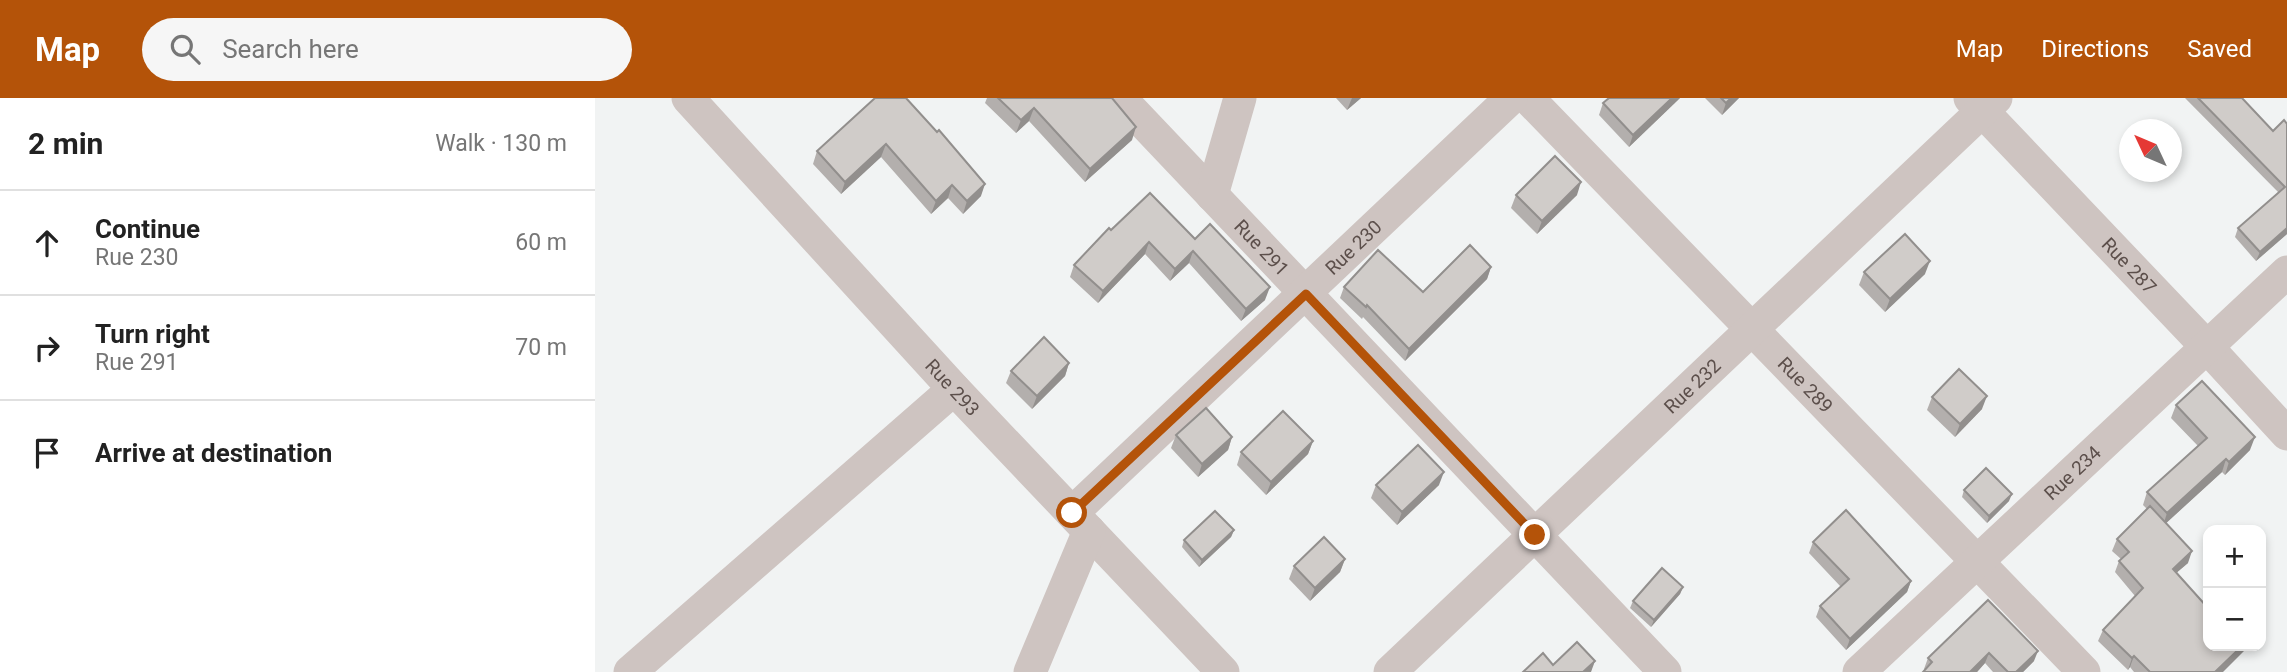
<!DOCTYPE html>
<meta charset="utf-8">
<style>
body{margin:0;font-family:Roboto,sans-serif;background:#f6f6f6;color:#222}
.controls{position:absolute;right:21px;bottom:21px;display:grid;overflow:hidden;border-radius:14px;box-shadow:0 4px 10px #0003}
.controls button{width:63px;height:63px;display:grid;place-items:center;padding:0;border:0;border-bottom:2px solid #e0e0e0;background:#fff;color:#222;font:35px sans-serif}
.compass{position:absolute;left:1524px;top:21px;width:63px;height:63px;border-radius:50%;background:#fff;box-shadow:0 4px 10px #0003;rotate:314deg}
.stop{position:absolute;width:21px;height:21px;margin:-16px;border:5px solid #b45309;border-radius:50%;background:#fff}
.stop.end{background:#b45309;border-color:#fff;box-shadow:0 2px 7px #0008}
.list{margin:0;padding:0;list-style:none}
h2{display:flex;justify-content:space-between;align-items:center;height:91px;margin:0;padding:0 28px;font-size:30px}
h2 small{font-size:23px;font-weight:400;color:#767676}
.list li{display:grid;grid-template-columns:46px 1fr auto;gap:21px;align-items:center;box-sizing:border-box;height:105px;padding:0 28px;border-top:2px solid #e0e0e0}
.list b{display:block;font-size:26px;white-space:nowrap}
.list p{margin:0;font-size:23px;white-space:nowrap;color:#767676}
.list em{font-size:23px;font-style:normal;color:#767676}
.icon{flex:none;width:38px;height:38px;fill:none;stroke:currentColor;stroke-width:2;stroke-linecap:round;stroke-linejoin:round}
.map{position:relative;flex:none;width:1692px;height:574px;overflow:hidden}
header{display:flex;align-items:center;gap:42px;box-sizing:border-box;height:98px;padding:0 35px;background:#b45309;color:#fff}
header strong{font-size:33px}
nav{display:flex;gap:38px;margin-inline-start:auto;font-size:24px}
.search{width:490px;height:63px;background:#f6f6f6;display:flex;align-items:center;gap:18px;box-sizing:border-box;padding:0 24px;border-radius:38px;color:#767676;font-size:26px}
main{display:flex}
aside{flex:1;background:#fff}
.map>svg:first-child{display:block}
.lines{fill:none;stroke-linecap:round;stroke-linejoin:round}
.minor{stroke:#cec4c1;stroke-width:33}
.wall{fill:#b3afad}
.shaded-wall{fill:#928f8d}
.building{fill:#d0ccc9;stroke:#928f8d;stroke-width:2}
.route{stroke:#b45309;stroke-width:9}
.labels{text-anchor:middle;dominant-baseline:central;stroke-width:7;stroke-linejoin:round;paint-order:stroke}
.street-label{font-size:19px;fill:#5c4f4b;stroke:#fff}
</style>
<header>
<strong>Map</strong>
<div class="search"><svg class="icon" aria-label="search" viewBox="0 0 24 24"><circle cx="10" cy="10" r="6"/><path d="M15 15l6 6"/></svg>Search here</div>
<nav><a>Map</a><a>Directions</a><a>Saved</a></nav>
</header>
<main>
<aside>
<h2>2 min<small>Walk · 130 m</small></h2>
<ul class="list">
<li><svg class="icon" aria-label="ahead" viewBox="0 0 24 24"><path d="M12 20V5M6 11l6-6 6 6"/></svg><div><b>Continue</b><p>Rue 230</p></div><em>60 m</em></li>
<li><svg class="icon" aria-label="right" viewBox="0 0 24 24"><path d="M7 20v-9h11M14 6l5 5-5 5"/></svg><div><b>Turn right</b><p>Rue 291</p></div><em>70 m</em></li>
<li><svg class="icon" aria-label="arrive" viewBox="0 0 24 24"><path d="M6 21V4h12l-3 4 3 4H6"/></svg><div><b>Arrive at destination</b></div></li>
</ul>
</aside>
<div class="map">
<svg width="1692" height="574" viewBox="0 0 1692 574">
<rect width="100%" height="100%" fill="#f1f3f3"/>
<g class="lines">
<g class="minor">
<path id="s1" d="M93 0 359 291 628 574"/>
<path id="s2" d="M525 0 1070 574"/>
<path id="s3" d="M933 0 1489 574"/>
<path id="s4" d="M1375 0 1612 249 1692 336"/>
<polyline points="617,97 645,0"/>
<path id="s5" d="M477 415 916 0"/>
<polyline points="35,574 359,291"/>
<polyline points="435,574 494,433"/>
<path id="s6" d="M795 574 1401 0"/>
<path id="s7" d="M1264 574 1692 174"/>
</g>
</g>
<g class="wall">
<polygon points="280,0 386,98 368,116 353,100 336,116 286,59 246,96 218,66 222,53"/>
<polygon points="392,0 517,0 537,42 490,84 434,23 421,35 390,5"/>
<polygon points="741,0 766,0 752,12"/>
<polygon points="1085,0 1034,49 1004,17 1008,5"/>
<polygon points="1110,0 1144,0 1127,17"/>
<polygon points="1590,0 1647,0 1678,33 1692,26 1692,136 1661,163 1640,139 1643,130 1684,95"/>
<polygon points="921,97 982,97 942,136 916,110"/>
<polygon points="516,132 600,141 670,202 646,223 594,165 575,183 550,156 503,205 475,179 479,167"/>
<polygon points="896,169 892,181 810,263 768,219 767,221 745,200 749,189 828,194"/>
<polygon points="1269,174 1330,176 1290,214 1264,187"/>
<polygon points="474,265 470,278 437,311 411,285 416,273"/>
<polygon points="1337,299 1387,311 1360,339 1332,312"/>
<polygon points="1581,307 1655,352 1630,377 1627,374 1571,425 1593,465 1581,475 1628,574 1539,574 1535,569 1533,572 1503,543 1508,532 1540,498 1520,474 1524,463 1526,461 1517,453 1522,441 1552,411 1548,407 1552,394 1603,348 1576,320"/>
<polygon points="581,337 637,339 633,352 603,379 576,350"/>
<polygon points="718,343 713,356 671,397 642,367 646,354"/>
<polygon points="781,387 844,387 802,427 776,400"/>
<polygon points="1369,392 1414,403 1392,425 1367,399"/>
<polygon points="639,432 636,439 604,469 587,449 589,442"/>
<polygon points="1218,444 1316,483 1312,494 1251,552 1221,519 1225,508 1246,489 1214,455"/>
<polygon points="750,461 745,474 715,503 694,481 699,468"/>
<polygon points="1088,489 1085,496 1056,529 1035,510 1038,503"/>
<polygon points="1393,502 1439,563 1428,574 1398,574 1390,565 1382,574 1328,574 1330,572 1329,571 1333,560"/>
</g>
<g class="shaded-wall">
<polygon points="757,0 766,0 752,12"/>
<polygon points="1077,0 1085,0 1034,49 1038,37"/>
<polygon points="1136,0 1144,0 1127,17 1131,5"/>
<polygon points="439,10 434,23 421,35 426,22"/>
<polygon points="541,29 537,42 490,84 495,71"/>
<polygon points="291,46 286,59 246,96 250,84"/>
<polygon points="986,84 982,97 942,136 947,123"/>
<polygon points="390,86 386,98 368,116 372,103"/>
<polygon points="357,87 353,100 336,116 341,103"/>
<polygon points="1692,130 1692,136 1661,163 1665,154"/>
<polygon points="554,144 550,156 503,205 508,193"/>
<polygon points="598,153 594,165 575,183 580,171"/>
<polygon points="1335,163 1330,176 1290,214 1295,201"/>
<polygon points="896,169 892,181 810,263 814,251"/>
<polygon points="675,189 670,202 646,223 651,211"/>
<polygon points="474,265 470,278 437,311 442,298"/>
<polygon points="1392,298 1387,311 1360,339 1365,326"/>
<polygon points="637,339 633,352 603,379 607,366"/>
<polygon points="1660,339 1655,352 1630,377 1634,364"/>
<polygon points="718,343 713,356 671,397 676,384"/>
<polygon points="1631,361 1627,374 1568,428 1572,415"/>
<polygon points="849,374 844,387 802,427 807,414"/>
<polygon points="1417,396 1414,403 1392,425 1394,418"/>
<polygon points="639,432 636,439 604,469 607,462"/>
<polygon points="1597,453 1593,465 1573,482 1578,471"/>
<polygon points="750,461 745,474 715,503 720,490"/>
<polygon points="1316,483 1312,494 1251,552 1255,541"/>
<polygon points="1088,489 1085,496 1056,529 1059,522"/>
<polygon points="1647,548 1654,548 1628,574 1620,574"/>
<polygon points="1443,553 1439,563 1428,574 1421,574"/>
<polygon points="1394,555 1390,565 1382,574 1375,574"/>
<polygon points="1539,558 1535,569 1533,572 1537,560"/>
<polygon points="1000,563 996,574 988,574"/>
</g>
<g class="building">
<polygon points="280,0 311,0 342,34 344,32 390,86 372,103 357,87 341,103 291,46 250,84 222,53"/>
<polygon points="403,0 517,0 541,29 495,71 439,10 426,22"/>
<polygon points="1014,0 1077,0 1038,37 1008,5"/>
<polygon points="1126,0 1136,0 1131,5"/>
<polygon points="1603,0 1647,0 1678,33 1689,22 1692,26 1692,130 1665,154 1643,130 1690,89"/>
<polygon points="960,58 986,84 947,123 921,97"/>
<polygon points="555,95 600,141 615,126 675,189 651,211 598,153 580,171 554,144 508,193 479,167 514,130 516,132"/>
<polygon points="1310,136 1335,163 1295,201 1269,174"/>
<polygon points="875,147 896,169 814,251 772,207 771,209 749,189 783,152 828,194"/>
<polygon points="449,239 474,265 442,298 416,273"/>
<polygon points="1364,271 1392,298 1365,326 1337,299"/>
<polygon points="1607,283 1660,339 1634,364 1631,361 1572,415 1552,394 1612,340 1581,307"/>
<polygon points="611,310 637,339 607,366 581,337"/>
<polygon points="688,313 718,343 676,384 646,354"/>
<polygon points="823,347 849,374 807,414 781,387"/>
<polygon points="1391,370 1417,396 1394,418 1369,392"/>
<polygon points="1555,408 1597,453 1578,471 1613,510 1613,548 1647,548 1620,574 1555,574 1539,558 1537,560 1508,532 1548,490 1524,463 1534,454 1522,441"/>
<polygon points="1251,412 1316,483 1255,541 1225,508 1254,481 1218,444"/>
<polygon points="620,413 639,432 607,462 589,442"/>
<polygon points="729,439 750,461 720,490 699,468"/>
<polygon points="1067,470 1088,489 1059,522 1038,503"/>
<polygon points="1393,502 1443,553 1421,574 1413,574 1394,555 1375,574 1328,574 1337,564 1333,560"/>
<polygon points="982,544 1000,563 988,574 928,574 948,555 958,567"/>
</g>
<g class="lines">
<polyline class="route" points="477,415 711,196 940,437"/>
</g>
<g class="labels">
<g class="street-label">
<text stroke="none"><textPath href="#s2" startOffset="206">Rue 291</textPath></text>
<text stroke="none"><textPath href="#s5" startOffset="387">Rue 230</textPath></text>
<text stroke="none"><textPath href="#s4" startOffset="231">Rue 287</textPath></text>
<text stroke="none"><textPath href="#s6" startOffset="416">Rue 232</textPath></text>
<text stroke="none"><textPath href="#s3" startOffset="399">Rue 289</textPath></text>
<text stroke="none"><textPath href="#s1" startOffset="392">Rue 293</textPath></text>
<text stroke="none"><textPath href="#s7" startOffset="292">Rue 234</textPath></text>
</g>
</g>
</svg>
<div class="controls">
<button>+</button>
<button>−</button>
</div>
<svg class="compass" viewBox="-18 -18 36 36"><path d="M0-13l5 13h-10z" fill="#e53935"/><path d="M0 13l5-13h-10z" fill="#767676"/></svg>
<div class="stop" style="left:477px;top:415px"></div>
<div class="stop end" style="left:940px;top:437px"></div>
</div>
</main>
